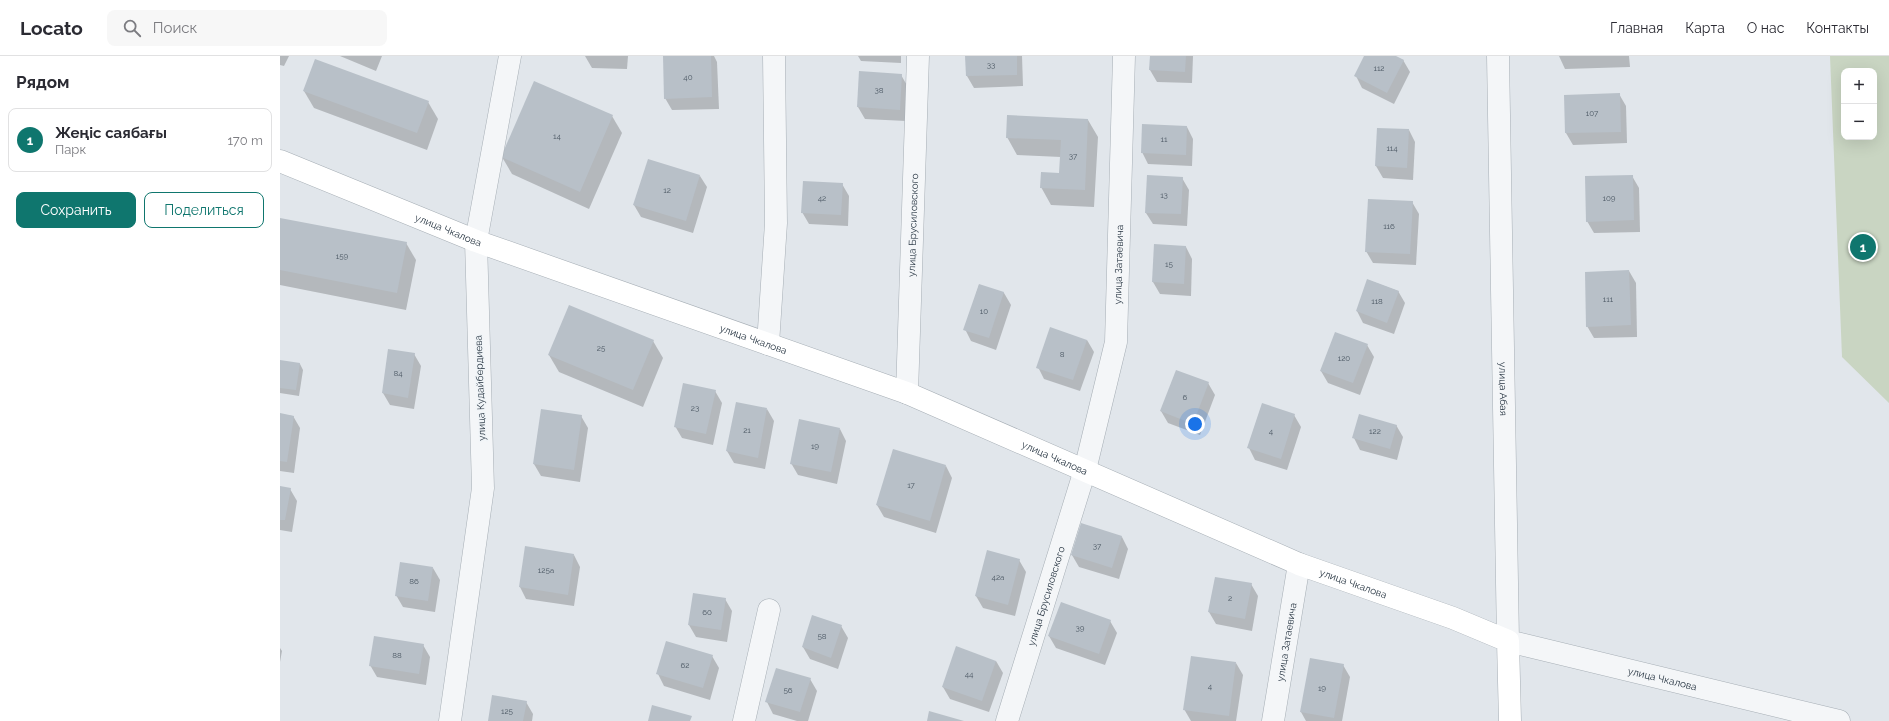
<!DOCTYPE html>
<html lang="ru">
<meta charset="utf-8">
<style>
body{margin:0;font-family:Raleway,sans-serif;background:#f7f7f7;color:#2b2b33}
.controls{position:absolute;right:12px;top:12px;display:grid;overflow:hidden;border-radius:8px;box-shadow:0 4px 16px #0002}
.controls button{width:36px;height:36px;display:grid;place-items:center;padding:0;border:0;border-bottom:1px solid #e1e1e2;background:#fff;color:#2b2b33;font:20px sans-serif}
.you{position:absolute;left:915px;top:368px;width:14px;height:14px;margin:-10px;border:3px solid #fff;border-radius:50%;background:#1a73e8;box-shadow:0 0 0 6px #1a73e833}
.badge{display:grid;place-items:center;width:26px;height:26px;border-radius:50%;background:#0f766e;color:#fff;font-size:13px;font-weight:700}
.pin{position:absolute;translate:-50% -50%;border:2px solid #fff;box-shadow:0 1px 4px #0006}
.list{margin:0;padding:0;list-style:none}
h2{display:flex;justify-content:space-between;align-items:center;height:52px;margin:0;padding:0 16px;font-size:17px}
h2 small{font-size:13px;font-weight:400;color:#7c7c81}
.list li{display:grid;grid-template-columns:26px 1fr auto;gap:12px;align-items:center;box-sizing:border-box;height:64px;margin:0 8px 8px;padding:0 8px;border:1px solid #e1e1e2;border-radius:8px}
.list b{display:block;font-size:15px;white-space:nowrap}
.list p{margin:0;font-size:13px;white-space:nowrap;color:#7c7c81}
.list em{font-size:13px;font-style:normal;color:#7c7c81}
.actions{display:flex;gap:8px;padding:12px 16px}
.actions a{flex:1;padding:9px 0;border:1px solid #0f766e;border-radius:8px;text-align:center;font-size:14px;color:#0f766e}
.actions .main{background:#0f766e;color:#fff}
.icon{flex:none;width:22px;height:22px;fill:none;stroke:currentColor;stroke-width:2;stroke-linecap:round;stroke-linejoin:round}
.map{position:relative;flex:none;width:1609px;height:665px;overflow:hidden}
header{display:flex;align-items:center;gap:24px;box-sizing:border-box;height:56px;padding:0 20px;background:#fff;border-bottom:1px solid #e1e1e2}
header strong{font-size:19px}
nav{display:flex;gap:22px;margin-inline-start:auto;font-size:14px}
.search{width:280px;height:36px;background:#f7f7f7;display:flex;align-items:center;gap:10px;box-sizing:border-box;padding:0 14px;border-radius:8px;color:#7c7c81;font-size:15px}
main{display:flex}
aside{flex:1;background:#fff}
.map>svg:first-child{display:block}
.green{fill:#c9d5c2;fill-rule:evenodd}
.shadow{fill:#0003}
.building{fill:#b8c0c8}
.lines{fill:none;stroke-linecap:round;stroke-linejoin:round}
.street-casing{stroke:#a6aeb5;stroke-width:23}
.secondary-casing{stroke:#a6aeb5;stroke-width:23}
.street{stroke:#f4f6f8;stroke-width:22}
.secondary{stroke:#fff;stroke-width:22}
.labels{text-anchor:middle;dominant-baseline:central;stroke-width:3;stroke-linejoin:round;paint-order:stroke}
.number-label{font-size:8px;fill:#4c5864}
.street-label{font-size:10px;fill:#283643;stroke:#f1f5f8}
</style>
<header>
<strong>Locato</strong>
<div class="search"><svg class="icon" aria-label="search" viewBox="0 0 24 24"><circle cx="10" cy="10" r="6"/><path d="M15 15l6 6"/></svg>Поиск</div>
<nav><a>Главная</a><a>Карта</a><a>О нас</a><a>Контакты</a></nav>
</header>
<main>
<aside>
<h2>Рядом<small></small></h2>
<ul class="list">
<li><span class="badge">1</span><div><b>Жеңіс саябағы</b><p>Парк</p></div><em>170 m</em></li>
</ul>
<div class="actions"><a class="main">Сохранить</a><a>Поделиться</a></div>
</aside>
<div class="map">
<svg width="1609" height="665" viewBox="0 0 1609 665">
<rect width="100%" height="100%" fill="#e1e6eb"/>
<path class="green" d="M1550 0H1609V347L1562 301ZM1564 15H1594V81H1564Z"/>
<g class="shadow">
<polygon points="0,0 9,0 4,10 0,9"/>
<polygon points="60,0 102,0 96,15"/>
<polygon points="305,0 348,0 347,13 312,12"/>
<polygon points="384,0 434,0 437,6 439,53 392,54 385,42"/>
<polygon points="578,0 621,0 621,7 581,5"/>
<polygon points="686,0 742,0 743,30 694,32 687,20"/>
<polygon points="871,0 913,0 912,27 877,26 870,14"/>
<polygon points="1086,0 1114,0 1123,4 1130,16 1114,48 1082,32 1076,20"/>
<polygon points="1279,0 1349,0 1350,11 1285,13"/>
<polygon points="580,16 621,19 628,31 626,65 585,63 578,51"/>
<polygon points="24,35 148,46 158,63 147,94 34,52"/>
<polygon points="1339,38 1346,50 1347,87 1293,89 1286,77 1285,40"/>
<polygon points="332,60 342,77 309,153 232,118 222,101"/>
<polygon points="808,64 818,81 814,151 771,149 761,131 780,118 781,101 737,99 727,81"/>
<polygon points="907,71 913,83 912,110 868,108 862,96"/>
<polygon points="1129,74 1135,86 1133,124 1103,122 1096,110"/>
<polygon points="420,120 427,131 413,177 361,161 354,149"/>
<polygon points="1352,120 1359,132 1360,176 1314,177 1307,165"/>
<polygon points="902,122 909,134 907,170 873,168 866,157"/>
<polygon points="562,128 569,140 568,170 529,168 522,156"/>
<polygon points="1132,146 1139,158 1136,209 1093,207 1086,195"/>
<polygon points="0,163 126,187 136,204 126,254 0,229"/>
<polygon points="875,190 906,191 912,203 911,240 880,238 873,226"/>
<polygon points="1349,215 1356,227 1357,281 1314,282 1307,270"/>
<polygon points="1088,224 1118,235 1125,247 1114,278 1083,267 1077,255"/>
<polygon points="699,229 724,237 731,249 716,294 691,285 685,273"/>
<polygon points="807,284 814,296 800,335 764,323 758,311"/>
<polygon points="373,285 383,302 363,351 279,316 269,299"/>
<polygon points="1087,289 1094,301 1080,339 1048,327 1041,315"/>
<polygon points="109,294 134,298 141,310 134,353 110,349 103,337"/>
<polygon points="0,305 20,308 23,314 19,340 0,337"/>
<polygon points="928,327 935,339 920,379 888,367 881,355"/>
<polygon points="435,335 442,347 433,389 402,382 395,370"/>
<polygon points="487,353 494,365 485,413 454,407 447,395"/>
<polygon points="0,358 13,360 20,372 14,417 0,415"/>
<polygon points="1014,359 1021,371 1007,414 975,404 969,392"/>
<polygon points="301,360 308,372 300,426 261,420 254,408"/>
<polygon points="1116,369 1123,381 1117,404 1080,394 1074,382"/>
<polygon points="560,373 566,385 557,428 518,419 511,407"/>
<polygon points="666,410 672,422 656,477 604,461 597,449"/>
<polygon points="0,431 10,433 17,445 12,476 0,474"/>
<polygon points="842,481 848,493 839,523 799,511 792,499"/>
<polygon points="294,499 300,511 294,550 246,543 240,531"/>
<polygon points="739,504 746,516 735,560 703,552 696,540"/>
<polygon points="153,512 160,524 155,556 123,551 116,539"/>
<polygon points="971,528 978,540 972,575 936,568 929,556"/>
<polygon points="445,543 452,555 447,586 416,581 409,569"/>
<polygon points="533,560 561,570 568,582 558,613 530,603 523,591"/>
<polygon points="830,565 837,577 825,609 776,592 769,580"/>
<polygon points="143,589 150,601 146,629 97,621 90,609"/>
<polygon points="0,592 2,595 0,606"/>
<polygon points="432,600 439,612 430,644 384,630 378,618"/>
<polygon points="716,605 723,617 709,656 670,643 663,631"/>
<polygon points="956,607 963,619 956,665 911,665 904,653"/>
<polygon points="1063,609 1070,621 1062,665 1026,665 1021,656"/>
<polygon points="530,623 537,635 528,665 517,665 493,658 487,646"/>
<polygon points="246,646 253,658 252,665 209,665"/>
</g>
<g class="building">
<polygon points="383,0 431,0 432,41 384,43"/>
<polygon points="685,0 737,0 737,19 686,20"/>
<polygon points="870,0 906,0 905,16 869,14"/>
<polygon points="1084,0 1116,0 1124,4 1107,37 1074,20"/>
<polygon points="35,3 149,45 137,77 23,35"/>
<polygon points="579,15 622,18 620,54 577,51"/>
<polygon points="254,25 333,59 300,136 221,101"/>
<polygon points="1340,37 1341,76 1285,77 1284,39"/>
<polygon points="727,59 808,63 805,134 760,132 761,116 779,117 781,84 726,82"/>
<polygon points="862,68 907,70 906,99 861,97"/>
<polygon points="1097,72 1129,73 1127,112 1095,110"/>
<polygon points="368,103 420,119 406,165 353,149"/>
<polygon points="867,119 903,121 901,158 865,157"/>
<polygon points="1353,119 1354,164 1306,166 1305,120"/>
<polygon points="523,125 563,127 561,159 521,157"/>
<polygon points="1088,143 1133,145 1130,198 1085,196"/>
<polygon points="0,162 127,186 117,237 0,214"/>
<polygon points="874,188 906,190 904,228 872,226"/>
<polygon points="1349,214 1351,269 1306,271 1305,216"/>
<polygon points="1087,223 1119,235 1107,267 1076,255"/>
<polygon points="699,228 724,236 709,282 683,274"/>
<polygon points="289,249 374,284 353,334 268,299"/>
<polygon points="770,271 807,284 793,324 756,312"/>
<polygon points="1055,276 1088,288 1073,327 1040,315"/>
<polygon points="108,293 135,297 128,342 102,337"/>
<polygon points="0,304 20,307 16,334 0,332"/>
<polygon points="896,314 929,326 913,368 880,355"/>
<polygon points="403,327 436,334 426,378 394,371"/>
<polygon points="456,346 487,352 478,402 446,395"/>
<polygon points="982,347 1015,358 1001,403 967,392"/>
<polygon points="261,353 302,359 294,414 253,408"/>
<polygon points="0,357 14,360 7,406 0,405"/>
<polygon points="1079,358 1117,369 1110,393 1072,382"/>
<polygon points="519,363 560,372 551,416 510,408"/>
<polygon points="613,393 666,409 650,465 596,449"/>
<polygon points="0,430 11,432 5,464 0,464"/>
<polygon points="801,467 842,480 832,512 791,499"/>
<polygon points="245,490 294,498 288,539 239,531"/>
<polygon points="707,494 740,503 728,549 695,540"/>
<polygon points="120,506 153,511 148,545 115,540"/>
<polygon points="935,521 972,527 965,563 928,556"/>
<polygon points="413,537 446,542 441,574 408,569"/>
<polygon points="781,546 831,564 819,598 768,580"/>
<polygon points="532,559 562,569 551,602 522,591"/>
<polygon points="94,580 144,588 139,618 89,610"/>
<polygon points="386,585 433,599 423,632 376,618"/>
<polygon points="676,590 716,605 702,645 662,631"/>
<polygon points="911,600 956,606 949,660 903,654"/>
<polygon points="1030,602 1064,608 1054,662 1020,656"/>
<polygon points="496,612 531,622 520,656 485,646"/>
<polygon points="212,639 247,645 243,665 208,665"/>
<polygon points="372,649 412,660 410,665 368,665"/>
<polygon points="649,655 684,665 647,665"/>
</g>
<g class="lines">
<g class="street-casing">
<g id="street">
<path id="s1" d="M1218 0 1228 585 1559 665"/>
<polyline points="488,288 496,167 494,0"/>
<path id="s2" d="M627 337 638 0"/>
<polyline points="170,665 203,432 196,185 230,0"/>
<polyline points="464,665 489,554"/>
<path id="s3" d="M727 665 805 414 836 286 844 0"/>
<path id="s4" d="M993 665 1019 508"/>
</g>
</g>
<g class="secondary-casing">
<g id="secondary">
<path id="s5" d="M0 105 196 185 627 337 1019 508 1173 562 1228 585 1230 665"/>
</g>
</g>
<use href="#street" class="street"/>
<use href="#secondary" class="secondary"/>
</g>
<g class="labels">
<g class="number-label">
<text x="711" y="9">33</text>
<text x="1099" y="12">112</text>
<text x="408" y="21">40</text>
<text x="599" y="34">38</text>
<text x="1312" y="57">107</text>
<text x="277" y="80">14</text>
<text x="884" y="83">11</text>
<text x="1112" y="92">114</text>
<text x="793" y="100">37</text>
<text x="387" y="134">12</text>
<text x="884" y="139">13</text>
<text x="542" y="142">42</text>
<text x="1329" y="142">109</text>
<text x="1109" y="170">116</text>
<text x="62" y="200">159</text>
<text x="889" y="208">15</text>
<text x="1328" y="243">111</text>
<text x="1097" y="245">118</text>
<text x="704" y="255">10</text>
<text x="321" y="292">25</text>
<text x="782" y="298">8</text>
<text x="1064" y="302">120</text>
<text x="118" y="317">84</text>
<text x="905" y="341">6</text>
<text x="415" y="352">23</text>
<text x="467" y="374">21</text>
<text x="991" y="375">4</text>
<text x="1095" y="375">122</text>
<text x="535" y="390">19</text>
<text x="631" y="429">17</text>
<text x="817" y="490">37</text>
<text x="266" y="514">125а</text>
<text x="718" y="521">42а</text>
<text x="134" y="525">86</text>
<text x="950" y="542">2</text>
<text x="427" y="556">60</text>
<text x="800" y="572">39</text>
<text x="542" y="580">58</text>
<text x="117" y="599">88</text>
<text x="405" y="609">62</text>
<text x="689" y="618">44</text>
<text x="930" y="630">4</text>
<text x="1042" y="632">19</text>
<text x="508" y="634">56</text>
<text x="227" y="655">125</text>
</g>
<g class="street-label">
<text stroke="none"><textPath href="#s2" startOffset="168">улица Брусиловского</textPath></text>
<text stroke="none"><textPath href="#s5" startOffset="182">улица Чкалова</textPath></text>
<text stroke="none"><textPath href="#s3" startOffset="472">улица Затаевича</textPath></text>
<text stroke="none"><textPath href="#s5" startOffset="506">улица Чкалова</textPath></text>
<text transform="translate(200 332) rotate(-92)">улица Кудайбердиева</text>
<text stroke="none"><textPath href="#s1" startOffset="333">улица Абая</textPath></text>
<text stroke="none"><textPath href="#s5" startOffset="830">улица Чкалова</textPath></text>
<text stroke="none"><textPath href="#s5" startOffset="1154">улица Чкалова</textPath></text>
<text stroke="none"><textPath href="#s3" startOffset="131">улица Брусиловского</textPath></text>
<text stroke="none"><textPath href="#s4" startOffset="80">улица Затаевича</textPath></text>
<text stroke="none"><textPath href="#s1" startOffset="744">улица Чкалова</textPath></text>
</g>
</g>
</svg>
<div class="controls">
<button>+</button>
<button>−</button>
</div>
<div class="you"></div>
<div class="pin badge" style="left:1583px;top:191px">1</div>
</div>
</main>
